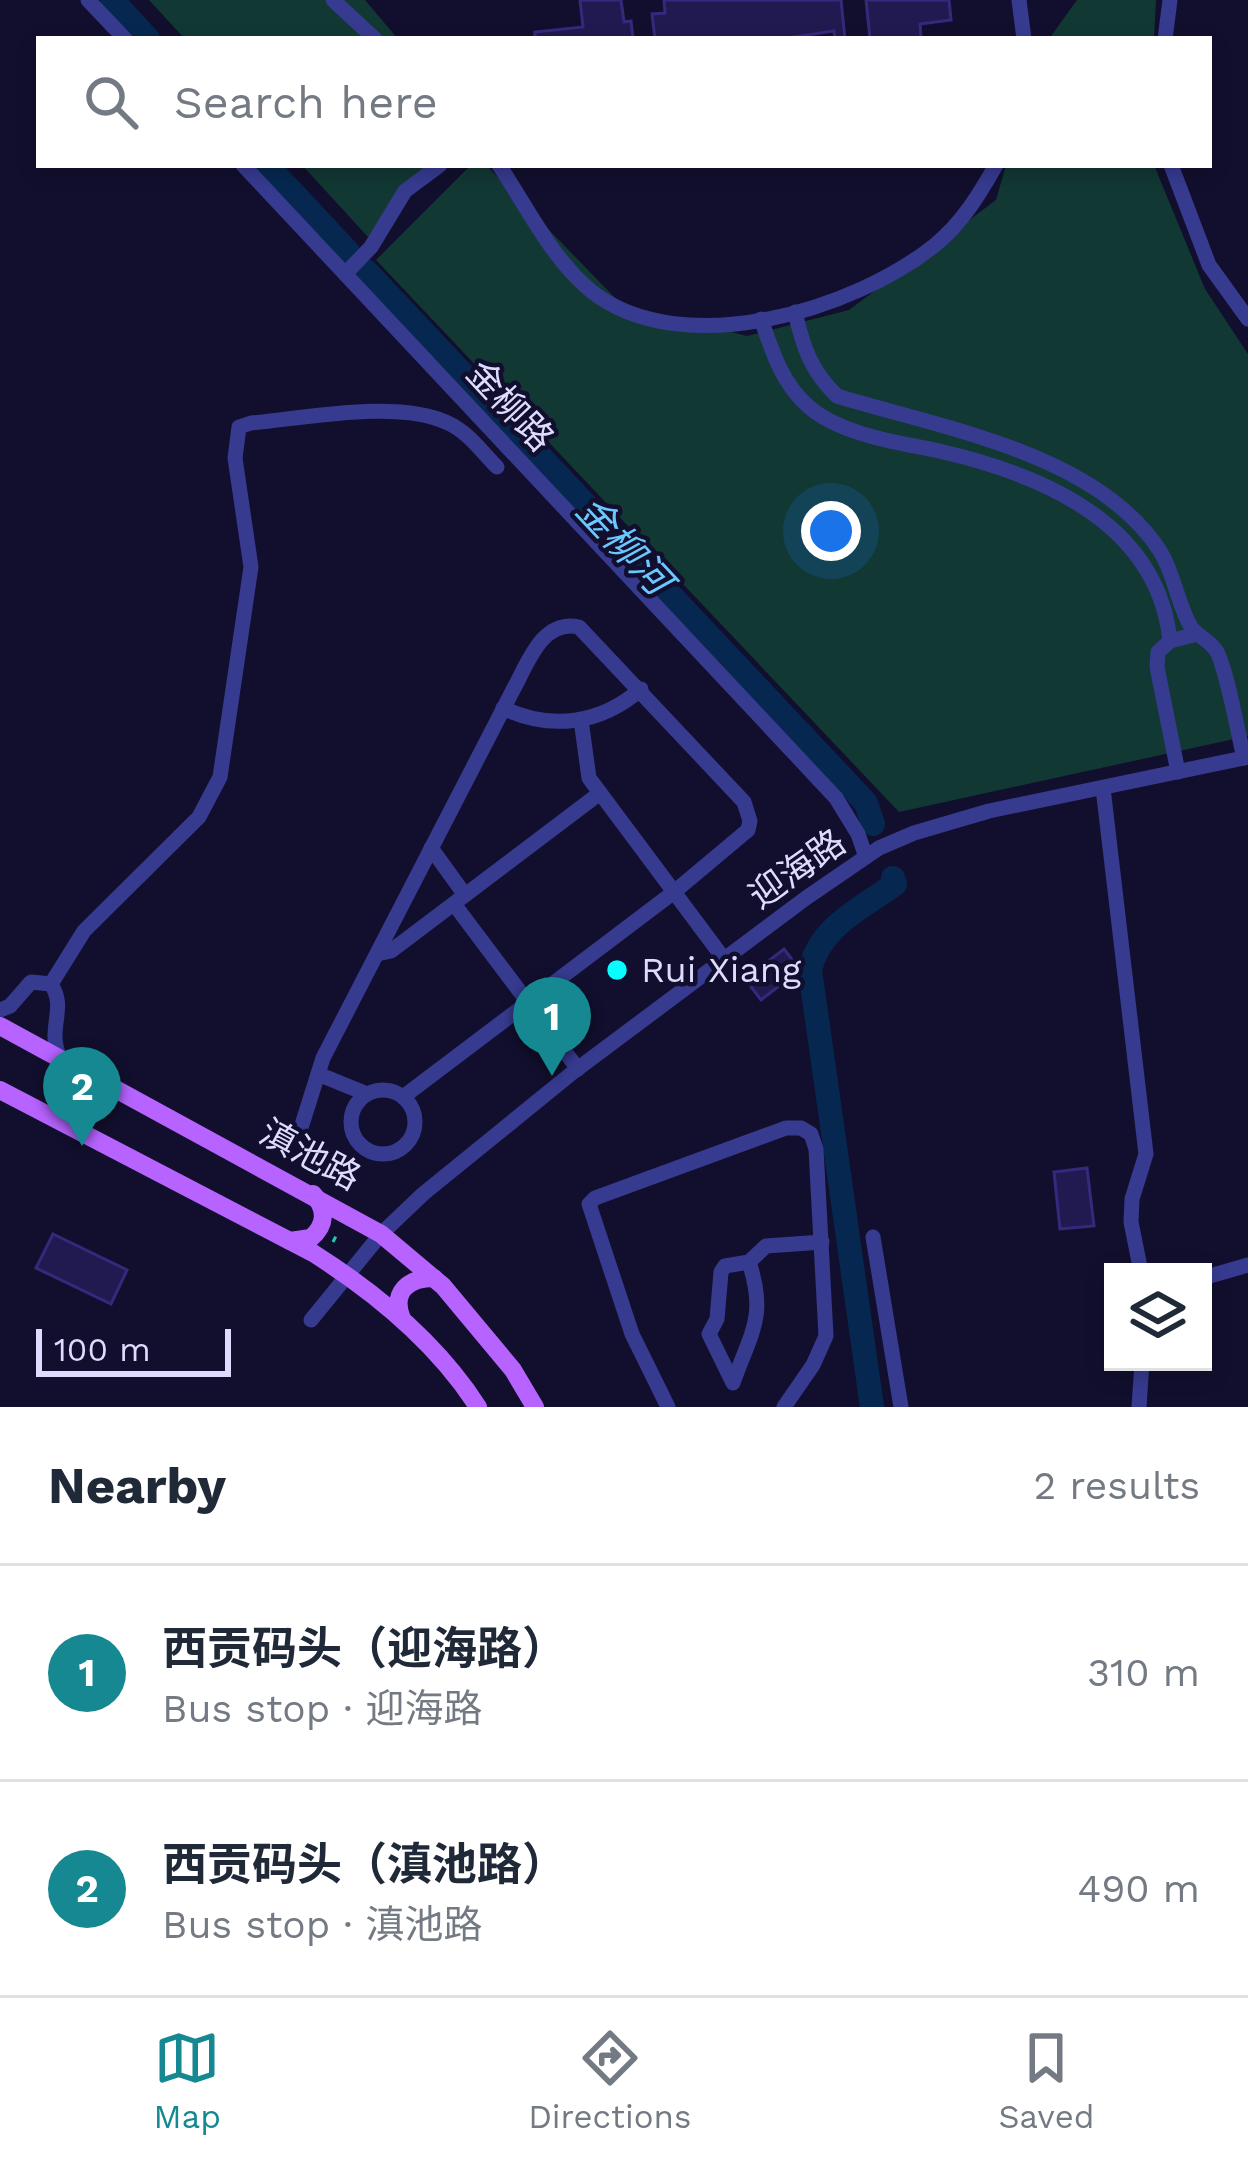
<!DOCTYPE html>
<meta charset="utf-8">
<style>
body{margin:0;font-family:"Work Sans","Noto Sans SC",sans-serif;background:#f6f6f7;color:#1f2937}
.controls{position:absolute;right:36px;bottom:36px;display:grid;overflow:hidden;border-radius:0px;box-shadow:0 6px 18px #0003}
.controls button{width:108px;height:108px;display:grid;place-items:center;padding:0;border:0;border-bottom:3px solid #e0e1e3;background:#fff;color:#1f2937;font:60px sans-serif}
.scale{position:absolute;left:36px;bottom:30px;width:195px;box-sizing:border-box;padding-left:12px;border:6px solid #dddcff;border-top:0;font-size:33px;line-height:42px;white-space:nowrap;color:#dddcff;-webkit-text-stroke:9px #120f2e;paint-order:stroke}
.you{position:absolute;left:831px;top:531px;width:42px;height:42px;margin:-30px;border:9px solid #fff;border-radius:50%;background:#1a73e8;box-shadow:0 0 0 18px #1a73e833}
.badge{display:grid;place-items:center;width:78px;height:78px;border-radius:50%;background:#158891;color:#fff;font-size:39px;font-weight:700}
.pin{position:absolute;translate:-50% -99px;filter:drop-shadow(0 3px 6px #0008)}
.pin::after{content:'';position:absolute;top:63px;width:42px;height:36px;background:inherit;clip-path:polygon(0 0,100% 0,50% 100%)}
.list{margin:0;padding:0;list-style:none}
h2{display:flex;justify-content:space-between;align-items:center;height:156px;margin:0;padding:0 48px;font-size:51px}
h2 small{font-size:39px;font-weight:400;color:#747a83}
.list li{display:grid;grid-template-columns:78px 1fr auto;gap:36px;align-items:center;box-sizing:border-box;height:216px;padding:0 48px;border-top:3px solid #e0e1e3}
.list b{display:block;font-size:45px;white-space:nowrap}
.list p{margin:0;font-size:39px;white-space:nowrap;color:#747a83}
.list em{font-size:39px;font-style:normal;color:#747a83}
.icon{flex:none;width:66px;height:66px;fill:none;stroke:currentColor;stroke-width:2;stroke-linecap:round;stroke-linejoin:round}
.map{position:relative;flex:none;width:1248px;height:1407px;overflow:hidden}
.search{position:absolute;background:#fff;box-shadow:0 6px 18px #0003;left:36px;right:36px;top:36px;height:132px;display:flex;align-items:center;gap:30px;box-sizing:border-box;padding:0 42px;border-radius:0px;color:#747a83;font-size:45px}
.sheet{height:588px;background:#fff}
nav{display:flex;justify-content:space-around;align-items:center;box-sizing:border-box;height:168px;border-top:3px solid #e0e1e3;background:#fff;font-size:33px;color:#747a83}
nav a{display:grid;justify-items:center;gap:6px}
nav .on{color:#158891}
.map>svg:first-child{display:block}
.green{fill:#123833}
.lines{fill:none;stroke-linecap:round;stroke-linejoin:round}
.river{stroke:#062850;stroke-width:24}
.building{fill:#201a50;stroke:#332a7e;stroke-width:3}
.path{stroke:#26c9b0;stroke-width:3;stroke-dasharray:6 9;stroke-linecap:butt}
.minor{stroke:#373b90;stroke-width:15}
.major{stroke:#b663ff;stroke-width:18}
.poi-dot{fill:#08fdff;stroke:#120f2e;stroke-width:4.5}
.labels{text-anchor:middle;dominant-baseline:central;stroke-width:9;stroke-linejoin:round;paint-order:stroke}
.street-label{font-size:36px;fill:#dddcff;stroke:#120f2e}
.poi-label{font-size:36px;fill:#dddcff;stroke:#120f2e;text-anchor:start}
.water-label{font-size:39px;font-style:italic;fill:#6ac8ff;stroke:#120f2e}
</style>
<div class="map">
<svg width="1248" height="1407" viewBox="0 0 1248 1407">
<rect width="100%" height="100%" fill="#120f2e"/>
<g class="green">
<polygon points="149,0 365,0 398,39 185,39"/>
<polygon points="1077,0 1156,0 1154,39 1049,39"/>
<polygon points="302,165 429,165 368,237"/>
<polygon points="471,165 486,165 621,304 747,336 849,310 996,200 1006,165 1154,165 1205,289 1248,354 1248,736 899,812 376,260"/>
</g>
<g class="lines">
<g class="river">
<polyline points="112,0 148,39"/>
<polyline points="267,165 348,252"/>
<polyline points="366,271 866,803 873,824"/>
<path d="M872 1407 810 970C819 927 862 908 895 884L893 878"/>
</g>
</g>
<g class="building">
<polygon points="580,0 621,0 624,22 631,21 633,39 535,39 535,32 583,27"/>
<polygon points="664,0 841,0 845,39 835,39 834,31 780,39 655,39 652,14 665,13"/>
<polygon points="866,0 949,0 951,20 920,24 921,39 870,39"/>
<polygon points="784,949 800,970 761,1000 745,979"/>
<polygon points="1087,1168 1094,1226 1060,1229 1054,1172"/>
<polygon points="53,1234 127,1270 111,1304 36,1268"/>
</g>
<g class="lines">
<polyline class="path" points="333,1242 336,1236"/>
<g class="minor">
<polyline points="88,0 125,39"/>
<polyline points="333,0 375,39"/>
<polyline points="1019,0 1024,39"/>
<polyline points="1165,39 1170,0"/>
<polyline points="243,165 836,798 858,834 866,857"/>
<path d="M499 165C527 207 552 259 591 291 682 363 854 310 935 245 962 223 979 195 996 165"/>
<polyline points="1171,165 1209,265 1248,319"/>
<polyline points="345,274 371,247 405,191 440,165"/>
<path d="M795 312C803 347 811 371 837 396 941 428 1097 453 1160 551 1175 575 1177 603 1191 627 1198 637 1211 641 1217 652 1227 671 1238 733 1244 758"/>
<path d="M761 319C772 351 782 384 809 407 842 435 897 442 939 451 1041 474 1158 523 1170 641"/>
<path d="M503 708C551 731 601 724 641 689"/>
<polyline points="581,720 589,778 724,959"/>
<polyline points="1178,772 1157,667 1158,652 1170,641 1197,634"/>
<polyline points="1103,788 1146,1154 1132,1199 1131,1222 1141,1272"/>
<polyline points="431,848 465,895"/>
<polyline points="454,904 578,1069"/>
<polyline points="377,954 391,951 600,793"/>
<path d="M51 984 84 931 199 817 220 777 251 567 235 458 239 427 251 423C306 418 399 399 448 423 468 432 482 452 497 467"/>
<path d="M0 1010 10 1006 31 982 51 984C68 1010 45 1029 61 1060"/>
<polyline points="318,1074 367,1094"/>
<circle cx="383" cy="1122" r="32"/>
<path d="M300 1131 323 1058 513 690C528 663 542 619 579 627L744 802 750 821 748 830 674 892 403 1097"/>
<polyline points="873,1237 901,1407"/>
<path d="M749 1262C767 1317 751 1332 733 1383L709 1334 717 1319 721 1272 725 1266 749 1262 766 1246 822 1242"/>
<polyline points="1203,1278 1248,1265"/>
<polyline points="311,1320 381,1234 423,1194 572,1073 806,898 879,848 914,833 989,811 1248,757"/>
<polyline points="668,1407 632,1334 589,1204 595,1198 786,1128 801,1128 811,1134 816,1149 826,1336 813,1365 784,1407"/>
<polyline points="1139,1407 1142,1362"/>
</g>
<g class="major">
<polyline points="0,1026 381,1234 443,1286 513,1370 535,1407"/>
<path d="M0 1090 313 1253C376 1293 437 1343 478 1407"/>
<path d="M290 1241 311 1238C326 1225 327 1209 313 1194"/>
<path d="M402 1319C391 1292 408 1278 434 1278"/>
</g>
</g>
<circle class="poi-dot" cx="617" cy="970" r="12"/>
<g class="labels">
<g class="street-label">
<text transform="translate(510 406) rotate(47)">金柳路</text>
<text transform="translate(797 869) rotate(-35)">迎海路</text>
<text transform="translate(310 1155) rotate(28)">滇池路</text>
</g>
<g class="poi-label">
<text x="641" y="970">Rui Xiang</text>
</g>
<g class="water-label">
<text transform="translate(624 545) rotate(47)">金柳河</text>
</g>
</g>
</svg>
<div class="controls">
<button><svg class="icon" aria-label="layers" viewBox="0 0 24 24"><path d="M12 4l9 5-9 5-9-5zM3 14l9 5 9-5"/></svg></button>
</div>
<div class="scale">100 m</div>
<div class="you"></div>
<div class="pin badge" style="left:552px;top:1076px">1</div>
<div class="pin badge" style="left:82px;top:1146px">2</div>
<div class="search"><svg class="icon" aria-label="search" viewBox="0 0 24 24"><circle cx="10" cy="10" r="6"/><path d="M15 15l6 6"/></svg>Search here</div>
</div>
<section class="sheet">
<h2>Nearby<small>2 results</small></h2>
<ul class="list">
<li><span class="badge">1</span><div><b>西贡码头（迎海路）</b><p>Bus stop · 迎海路</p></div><em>310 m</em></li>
<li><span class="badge">2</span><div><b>西贡码头（滇池路）</b><p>Bus stop · 滇池路</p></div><em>490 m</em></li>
</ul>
</section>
<nav>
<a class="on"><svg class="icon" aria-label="map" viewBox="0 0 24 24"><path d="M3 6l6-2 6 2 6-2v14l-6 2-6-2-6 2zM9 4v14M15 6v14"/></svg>Map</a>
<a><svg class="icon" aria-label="directions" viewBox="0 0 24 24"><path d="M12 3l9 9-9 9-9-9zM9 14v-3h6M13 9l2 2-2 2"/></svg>Directions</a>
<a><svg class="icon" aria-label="saved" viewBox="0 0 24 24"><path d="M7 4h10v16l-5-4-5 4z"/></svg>Saved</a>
</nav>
